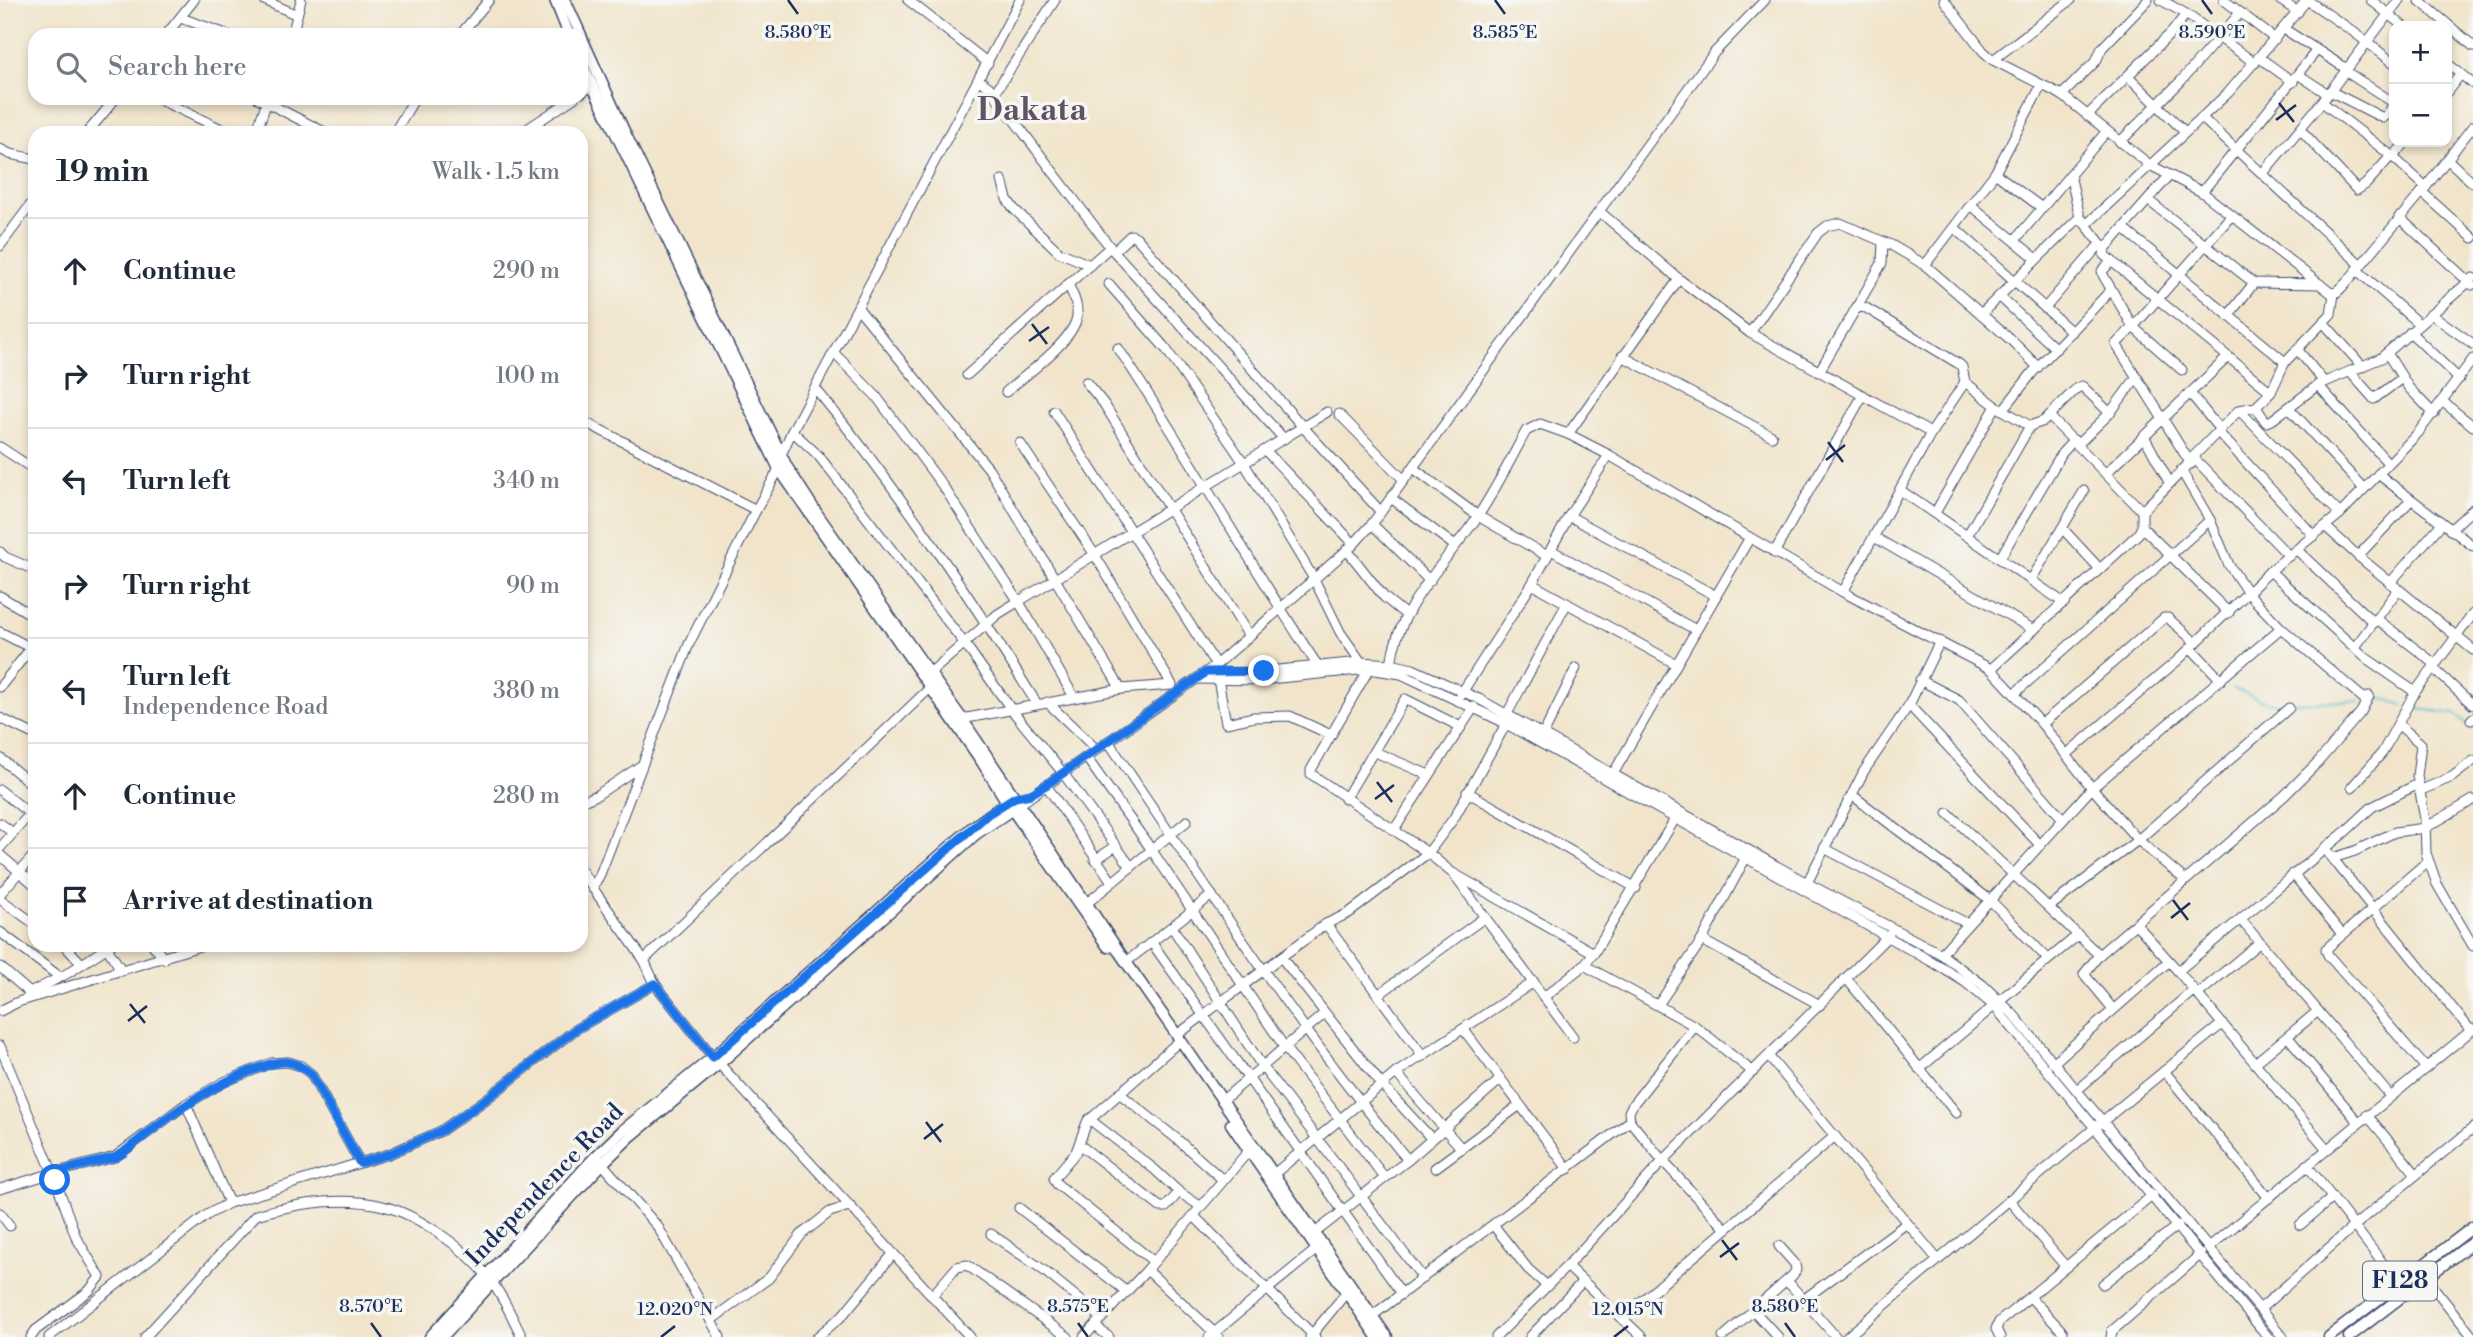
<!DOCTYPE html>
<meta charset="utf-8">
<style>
body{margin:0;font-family:"Libre Bodoni",serif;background:#f6f6f7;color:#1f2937}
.controls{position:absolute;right:21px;top:21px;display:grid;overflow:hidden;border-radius:14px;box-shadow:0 4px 10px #0003}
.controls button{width:63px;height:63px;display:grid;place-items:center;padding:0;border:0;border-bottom:2px solid #e0e1e3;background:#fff;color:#1f2937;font:35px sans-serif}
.stop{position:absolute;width:21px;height:21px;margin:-16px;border:5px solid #1a73e8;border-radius:50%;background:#fff}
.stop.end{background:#1a73e8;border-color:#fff;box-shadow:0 2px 7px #0008}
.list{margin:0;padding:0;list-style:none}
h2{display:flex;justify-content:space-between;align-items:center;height:91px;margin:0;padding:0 28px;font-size:30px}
h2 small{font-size:23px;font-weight:400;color:#747a83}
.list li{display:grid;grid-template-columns:46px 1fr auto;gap:21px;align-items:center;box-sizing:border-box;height:105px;padding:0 28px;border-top:2px solid #e0e1e3}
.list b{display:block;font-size:26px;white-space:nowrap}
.list p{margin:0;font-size:23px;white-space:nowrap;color:#747a83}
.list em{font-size:23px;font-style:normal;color:#747a83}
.icon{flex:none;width:38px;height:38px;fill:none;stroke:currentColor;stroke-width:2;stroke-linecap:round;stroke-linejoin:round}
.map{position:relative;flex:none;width:2473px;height:1337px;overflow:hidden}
.search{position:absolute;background:#fff;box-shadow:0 4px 10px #0003;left:28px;top:28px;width:560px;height:77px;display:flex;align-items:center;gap:18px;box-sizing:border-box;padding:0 24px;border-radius:21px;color:#747a83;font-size:26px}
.panel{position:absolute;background:#fff;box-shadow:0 4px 10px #0003;left:28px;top:126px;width:560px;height:826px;border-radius:21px}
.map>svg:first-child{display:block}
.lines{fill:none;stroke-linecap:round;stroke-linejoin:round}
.stream{stroke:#4dbac8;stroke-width:2}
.minor-casing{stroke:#3b4a6e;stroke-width:11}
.major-casing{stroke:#3b4a6e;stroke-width:13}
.minor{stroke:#fff;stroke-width:9}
.major{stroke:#fff;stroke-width:10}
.route{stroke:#1a73e8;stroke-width:9}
.ticks{fill:none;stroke:#1b2f5e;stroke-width:2.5}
.labels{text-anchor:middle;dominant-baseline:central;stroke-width:7;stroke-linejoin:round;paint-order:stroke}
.shield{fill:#f6f6f2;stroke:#5d6b8a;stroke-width:2}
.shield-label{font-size:23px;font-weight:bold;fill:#1b2f5e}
.street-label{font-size:24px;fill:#1b2f5e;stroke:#f6f6f2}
.district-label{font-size:32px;font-weight:bold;fill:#605464;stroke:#f6f6f2}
.ticks-label{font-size:18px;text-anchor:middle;fill:#1b2f5e;stroke:#f6f6f2;stroke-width:7;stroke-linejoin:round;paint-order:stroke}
</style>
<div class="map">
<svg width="2473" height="1337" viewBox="0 0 2473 1337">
<rect width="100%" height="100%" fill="#f6f6f2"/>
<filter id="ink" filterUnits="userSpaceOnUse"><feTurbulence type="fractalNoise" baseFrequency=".0143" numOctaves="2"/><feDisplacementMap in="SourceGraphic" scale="14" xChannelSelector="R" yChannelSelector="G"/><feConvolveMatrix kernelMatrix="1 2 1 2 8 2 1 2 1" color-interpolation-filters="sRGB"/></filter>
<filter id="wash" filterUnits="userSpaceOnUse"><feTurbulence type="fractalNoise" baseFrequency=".00686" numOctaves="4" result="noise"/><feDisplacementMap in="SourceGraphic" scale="28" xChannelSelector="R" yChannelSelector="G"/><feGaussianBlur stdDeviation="1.57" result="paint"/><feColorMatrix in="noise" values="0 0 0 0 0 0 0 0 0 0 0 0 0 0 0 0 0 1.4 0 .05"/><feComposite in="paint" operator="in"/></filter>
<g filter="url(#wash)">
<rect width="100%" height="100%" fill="#f1e4ca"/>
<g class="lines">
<g class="stream">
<polyline points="2233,688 2268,703 2362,701"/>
<polyline points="2371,700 2385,699 2403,705"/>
<polyline points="2411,708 2455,714 2473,729"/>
</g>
</g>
</g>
<g filter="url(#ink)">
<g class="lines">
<g class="minor-casing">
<g id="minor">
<polyline points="264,0 297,15"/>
<polyline points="908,0 988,63"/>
<polyline points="1944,0 1983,51 1993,60 2062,95 2150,165 2202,192 2331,293 2337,292 2346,283 2422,192 2473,126"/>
<polyline points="2161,0 2186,14 2255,63"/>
<polyline points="2224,0 2275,39"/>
<polyline points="2280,0 2298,12"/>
<polyline points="2307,0 2351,30 2394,63"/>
<polyline points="2371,0 2403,26"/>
<polyline points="2419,0 2473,46"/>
<polyline points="181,18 229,35"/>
<polyline points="2284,29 2347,69"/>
<polyline points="166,35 194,0"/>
<polyline points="292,35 301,0"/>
<polyline points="460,35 489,0"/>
<polyline points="2260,58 2293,82"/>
<polyline points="1993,60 2071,0"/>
<polyline points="2447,63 2473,84"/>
<polyline points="2299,75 2328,94"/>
<polyline points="2128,76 2185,132"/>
<polyline points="979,80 989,87 1110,247 1284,439"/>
<polyline points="2330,91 2383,118 2388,114 2394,103 2345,71"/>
<polyline points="2447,92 2460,75"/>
<polyline points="581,93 592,86"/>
<polyline points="994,94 1055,0"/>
<polyline points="2062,95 2096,61 2102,48 2148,0"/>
<polyline points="156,98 230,133"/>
<polyline points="258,98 326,133"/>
<polyline points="2322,102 2393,157 2426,187"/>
<polyline points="2087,116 2172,32 2186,14"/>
<polyline points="2202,118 2361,265"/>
<polyline points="2300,129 2357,190 2366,184 2391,156"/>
<polyline points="87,133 116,98"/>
<polyline points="256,133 268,98"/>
<polyline points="394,133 415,98"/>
<polyline points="521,133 574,98"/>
<polyline points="2120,142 2181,81 2240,13"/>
<polyline points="0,149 10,154 35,159"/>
<polyline points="2393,157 2406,142"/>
<polyline points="2448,160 2473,183"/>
<polyline points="1995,173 2042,208"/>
<polyline points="2263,173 2322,102 2399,0"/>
<polyline points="2070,175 2080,217 2105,249 2104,255 2271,392"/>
<polyline points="1002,180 1007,199 1014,209 1059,252 1090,265"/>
<polyline points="2202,192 2317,50"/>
<polyline points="2422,192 2473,238"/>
<polyline points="2149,201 2254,283 2320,284"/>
<polyline points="1972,206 2037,259"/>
<polyline points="1600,212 1679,279 1750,333 1818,233 1827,226 1840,223 1891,245 1925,265 2011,340 2038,367"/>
<polyline points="2399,217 2472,285"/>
<polyline points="2086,225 2229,92 2307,0"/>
<polyline points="1955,228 2072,332"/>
<polyline points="2124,229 2285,362"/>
<polyline points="2016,239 2106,132"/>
<polyline points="0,246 35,199"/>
<polyline points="2105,249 2169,176"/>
<polyline points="1115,250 1131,235 1136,237 1303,427 1381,512"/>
<polyline points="2112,261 2102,271 2103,275 2133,327 2182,370"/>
<polyline points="1925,265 1995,173 2041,86"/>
<polyline points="2357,270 2419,324"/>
<polyline points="1679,279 1568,434 1609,455 1843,592 1991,669 2042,724 2092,788 2138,840 2185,880"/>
<polyline points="1109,284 1166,349 1244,463 1314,579 1340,632 1361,662"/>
<polyline points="1999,296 2056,349"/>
<polyline points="858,308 989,469 1121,689"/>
<polyline points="2045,308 2100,244"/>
<polyline points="1855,310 1882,263 1883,242"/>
<polyline points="1981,314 2080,217"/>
<polyline points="2431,314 2473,344"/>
<polyline points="2228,316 2254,283"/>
<polyline points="2323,322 2363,367"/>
<polyline points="2410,332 2459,379"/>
<polyline points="1750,333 1931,433"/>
<path d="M1118 348C1188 452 1248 562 1318 666"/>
<polyline points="2297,349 2324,382"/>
<polyline points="834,353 876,396 945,489 1019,602 1074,697"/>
<polyline points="2387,353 2409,388 2434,414"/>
<polyline points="1622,356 1772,436"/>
<polyline points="1819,372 1855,310 1860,307 1866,308 1959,364 1962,367 1965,382 1996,406 2030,426 2044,421 2077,388 2082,386 2110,413"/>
<polyline points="2351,373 2374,399 2402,378"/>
<polyline points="967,375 1110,247"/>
<polyline points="1086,382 1104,404 1249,636"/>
<polyline points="2318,385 2388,463"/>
<path d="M815 388C897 487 969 595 1037 704"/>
<path d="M1006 392C1025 375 1074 341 1077 316 1078 304 1073 295 1068 284"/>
<polyline points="2190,393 2220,430"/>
<polyline points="2443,402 2473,426"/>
<polyline points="2256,407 2266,422 2272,420 2318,385 2381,358 2473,278"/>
<polyline points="2289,408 2364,489"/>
<polyline points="2003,410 2033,372 2111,290"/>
<polyline points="2239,410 2340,514"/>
<polyline points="1054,411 1216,665"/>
<polyline points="1339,414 1404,480"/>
<polyline points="581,420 756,510"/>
<polyline points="792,431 818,455 965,644 1011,709 1063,773 1131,867"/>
<polyline points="2218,432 2314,536"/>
<polyline points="2144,436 2169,482"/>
<polyline points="1020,443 1095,555 1171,683"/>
<polyline points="2078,444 2110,413 2136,378"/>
<polyline points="0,447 35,470"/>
<polyline points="1265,450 1354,544"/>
<polyline points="2193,457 2289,556"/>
<polyline points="2191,464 2116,344 2133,327 2231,216"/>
<polyline points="1413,468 1478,516 1547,556"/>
<polyline points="2181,470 2210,520 2229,565 2248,593 2281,628 2363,698 2369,696"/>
<polyline points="2106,473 2227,358"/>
<polyline points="2378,474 2473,546"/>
<polyline points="1900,490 2064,603"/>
<polyline points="1391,498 1455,546"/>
<path d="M2142 511C2151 502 2190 465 2193 457L2239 410 2256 407 2271 392 2285 362 2331 314 2334 294"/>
<polyline points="1935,513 1996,406"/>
<polyline points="1569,516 1716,596"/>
<polyline points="1372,524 1430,581"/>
<polyline points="2142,527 2229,613"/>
<polyline points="2326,527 2358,556 2473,650"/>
<polyline points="2062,528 2100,569"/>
<polyline points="2450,530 2473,509"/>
<polyline points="1967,536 2030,426"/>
<polyline points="1874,537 2034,630"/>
<polyline points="1347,550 1384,597 1406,615"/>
<polyline points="1551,550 1696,630"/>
<polyline points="2297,550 2374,623"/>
<polyline points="0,552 5,557 35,570"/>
<polyline points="1774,553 1863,395"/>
<polyline points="2358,556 2411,500"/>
<polyline points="2000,558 2062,453 2074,440"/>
<polyline points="2270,571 2366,658 2415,692"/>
<polyline points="2031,580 2084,491"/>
<polyline points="2390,583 2442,523"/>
<polyline points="1532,584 1676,664"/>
<polyline points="1843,592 1931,433 1965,382"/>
<polyline points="0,596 35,617"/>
<polyline points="2377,619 2435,664"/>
<polyline points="0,632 35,650"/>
<polyline points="2355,647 2398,590"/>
<polyline points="2191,648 2221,680"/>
<path d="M1391 664C1398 605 1446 563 1478 516 1496 489 1511 459 1526 431L1540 424 1568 434"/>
<polyline points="2433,668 2473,705"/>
<polyline points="1369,669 1311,770 1311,774 1428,853 1451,872 1594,953"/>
<polyline points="1991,669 2138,534 2142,527 2142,511 2049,416"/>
<polyline points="1206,672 1247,673 1361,662 1391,664 1413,669 1479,699 1807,883 1941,954 1983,985 2012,1013 2283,1337"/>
<polyline points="930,673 998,614 1327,412"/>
<polyline points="1196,679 1259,680 1369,669 1401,674 1501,721 1936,964 1965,982 1994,1006 2268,1337"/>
<polyline points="1218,679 1226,723 1254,717 1290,716 1331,735"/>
<polyline points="1920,680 1959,700 2063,819"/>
<polyline points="0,687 35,643"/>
<polyline points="1461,694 1532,584 1569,516 1609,455"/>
<polyline points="2014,694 2210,520"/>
<polyline points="1047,702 1096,749"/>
<polyline points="1909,705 2040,845"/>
<polyline points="1507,714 1567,603"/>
<polyline points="0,718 35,735"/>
<polyline points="962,719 1121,689 1172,685"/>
<polyline points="2471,720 2473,718"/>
<polyline points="2042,724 2164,618 2168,618 2196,643"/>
<polyline points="2398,724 2421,744 2417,776 2425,819 2426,853 2437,884 2473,946"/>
<polyline points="1542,737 1576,668"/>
<path d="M1108 741C1204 884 1297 1028 1408 1160"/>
<polyline points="1375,752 1429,775"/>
<polyline points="2067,754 2178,660 2270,571 2340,514 2418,433 2473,359"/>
<polyline points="1086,757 1151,849 1285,1048 1385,1178"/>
<polyline points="0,758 35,787"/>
<polyline points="1613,774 1749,539"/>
<polyline points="1046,785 1112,882"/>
<polyline points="2352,787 2382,753 2415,692 2473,614"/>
<polyline points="0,790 30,814"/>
<polyline points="2419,791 2452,777 2473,761"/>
<polyline points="1467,792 1636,888"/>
<polyline points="1852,795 1990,900 2048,959"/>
<polyline points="1345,799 1405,699 1461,727"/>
<polyline points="581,802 597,795 642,765"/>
<polyline points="1020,804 1216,665 1354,544 1372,524 1714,53 1765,0"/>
<polyline points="1948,813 2078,935"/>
<polyline points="0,823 13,833"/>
<polyline points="1394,830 1474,707"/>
<polyline points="0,848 35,808"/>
<polyline points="1824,848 1968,924"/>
<polyline points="2325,849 2471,1031"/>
<polyline points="0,855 35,885"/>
<polyline points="2333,858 2355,851 2395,832 2425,828 2473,800"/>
<polyline points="1095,860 1116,846"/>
<polyline points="581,870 592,887"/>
<polyline points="2293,874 2342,934"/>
<polyline points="1454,875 1573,1037"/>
<polyline points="1807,883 1864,771 1909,705 1940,641"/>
<polyline points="0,894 35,854"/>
<polyline points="0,899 35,924"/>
<polyline points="1087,903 1187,821"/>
<polyline points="2049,907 2138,840 2289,708"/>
<polyline points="2241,920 2390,1096"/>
<polyline points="1326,924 1423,1056"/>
<polyline points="2136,924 2178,971 2326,1148"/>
<polyline points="1172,927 1262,1066 1423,1278"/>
<polyline points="0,932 60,977"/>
<polyline points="1702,940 1820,1005"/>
<polyline points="1152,943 1402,1294"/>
<polyline points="64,945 82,964"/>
<polyline points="105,945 122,971"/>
<polyline points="153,945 164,959"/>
<polyline points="1941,954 2092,788 2281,628"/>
<polyline points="2099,955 2084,974 2113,1009"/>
<polyline points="1281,957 1381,1084 1431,1138"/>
<polyline points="644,960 930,688"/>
<polyline points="1126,962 1212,895"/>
<polyline points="1584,965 1695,1026 1753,1072"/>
<polyline points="0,967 30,993"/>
<polyline points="2178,971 2345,832 2372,807 2418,784"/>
<polyline points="1846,978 1956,1113"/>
<polyline points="28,994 68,973 111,945"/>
<polyline points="2198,994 2260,942"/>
<polyline points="1378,995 1485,917"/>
<polyline points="1544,997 1584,965 1594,953 1675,819"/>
<polyline points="2000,1000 2078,935 2099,955 2284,796 2320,760 2361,712 2369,696"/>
<polyline points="1658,1005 1702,940 1745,859"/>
<polyline points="0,1011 18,1002 203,945"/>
<polyline points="1695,1026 1633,1104 1629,1112 1630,1121 1663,1161 1725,1228"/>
<polyline points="1464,1030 1568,1169"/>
<polyline points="1177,1035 1281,957 1326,924 1349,913 1428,853 1454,818 1506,724"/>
<polyline points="2288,1037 2358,1122"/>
<polyline points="0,1046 53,1173 76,1237 100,1277 89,1291 36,1330 31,1337"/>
<polyline points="1769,1057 1938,1260"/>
<polyline points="2053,1063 2168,962"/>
<polyline points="2255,1063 2318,1011"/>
<polyline points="2426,1068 2328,955 2326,949 2428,861"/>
<polyline points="1919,1069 1994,1006"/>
<polyline points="2164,1071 2269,1198"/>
<polyline points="1396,1073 1461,1148"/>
<polyline points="2077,1090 2194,990"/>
<polyline points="1119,1093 1177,1139 1223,1180"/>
<polyline points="1223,1100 1325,1013"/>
<polyline points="186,1104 229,1203"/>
<polyline points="2367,1115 2416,1174"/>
<polyline points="1089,1119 1154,1169 1179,1192 1200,1206"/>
<polyline points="1080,1145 1160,1207 1166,1207 1179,1192"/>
<polyline points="599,1160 658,1227 720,1337"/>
<polyline points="2307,1165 2398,1283"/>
<polyline points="1435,1168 1520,1105"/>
<polyline points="1275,1173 1396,1073 1534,982"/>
<polyline points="0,1189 53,1173 115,1157 186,1104 224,1082 271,1063 288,1062 301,1066 311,1074 360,1163"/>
<polyline points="2009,1200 2066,1267"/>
<polyline points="1019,1208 1127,1292"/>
<polyline points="0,1213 10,1226"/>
<polyline points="1193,1215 1315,1337"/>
<polyline points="2300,1225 2332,1198"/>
<polyline points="1494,1226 1528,1269 1546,1285"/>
<polyline points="1316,1232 1408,1160 1501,1079"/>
<polyline points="991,1234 1042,1269 1102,1318"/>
<polyline points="2208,1248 2473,1029"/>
<polyline points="1153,1261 1057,1184 1054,1178 1076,1152 1087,1122 1176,1044"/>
<polyline points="1567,1266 1642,1337"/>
<polyline points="1147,1270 1218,1336"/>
<polyline points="2426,1278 2473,1337"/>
<polyline points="1788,1282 1836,1337"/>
<polyline points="2103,1284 2178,1225"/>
<polyline points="932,1296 957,1267 967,1265 1068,1337"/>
<polyline points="2030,1297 2063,1332"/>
<polyline points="1803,1300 1907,1223"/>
<polyline points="2261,1308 2354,1226 2473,1128"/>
<polyline points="1754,1311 1778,1337"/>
<polyline points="1372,1316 1630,1121"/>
<polyline points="1622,1318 1835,1136"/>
<polyline points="711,1320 769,1278 802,1234 830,1212 849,1206"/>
<polyline points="1095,1326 1109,1337"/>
<polyline points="49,1337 207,1215 229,1203 389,1154 441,1131 485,1100 576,1029 655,984"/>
<path d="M145 1337 256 1215C295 1204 343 1196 383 1206 417 1214 466 1249 488 1277 502 1294 512 1317 522 1337"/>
<polyline points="817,1337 842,1316 893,1254"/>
<polyline points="970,1337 713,1057 655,984 644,960 592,887 599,877 689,644 756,510 779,469 781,455 792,431 1020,0"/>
<polyline points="1084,1337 1147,1270 1252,1147"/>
<polyline points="1209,1337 1317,1249"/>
<polyline points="1310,1337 1346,1293"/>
<polyline points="1496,1337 1567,1266 1663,1161 1889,935"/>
<polyline points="1530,1337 1583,1281"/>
<polyline points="1723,1337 1793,1275 1796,1270 1795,1264 1779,1246"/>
<polyline points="1847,1337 2103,1121 2222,1024"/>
<polyline points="2000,1337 1996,1329 1999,1322 2153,1195"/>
<polyline points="2111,1337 2112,1331 2201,1254"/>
</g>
</g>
<g class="major-casing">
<g id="major">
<polyline points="555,0 569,35"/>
<polyline points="565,0 581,35"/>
<polyline points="581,36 625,133 787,467 818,515 962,719 1126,962 1387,1337"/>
<polyline points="581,62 779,469 982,762 1007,802 1108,947"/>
<polyline points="1231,1124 1377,1337"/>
<polyline points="430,1337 596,1156 622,1131 713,1057 971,828 1013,798"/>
<polyline points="442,1337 602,1164 630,1137 719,1064 799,993 976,834 1017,806"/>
<polyline points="2329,1337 2473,1227"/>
<polyline points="2349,1337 2473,1242"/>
</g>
</g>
<use href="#minor" class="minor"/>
<use href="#major" class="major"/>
</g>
</g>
<g class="lines" filter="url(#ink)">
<path class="route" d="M55 1180 53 1173 116 1157 123 1153C163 1120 202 1090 251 1071 263 1067 274 1061 287 1062 297 1063 304 1068 311 1074L360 1163 389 1154 441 1131 485 1100 576 1029 655 984 713 1057 988 814 1015 797 1031 794 1046 785 1206 672 1264 671"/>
</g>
<path class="ticks" d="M788 0 798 14M1495 0 1505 14M2202 0 2212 14M2279 103 2294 122M2276 120 2296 105M1032 324 1047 344M1029 341 1049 327M1828 442 1843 462M1826 460 1845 445M1377 782 1392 802M1375 799 1394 785M2173 900 2188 920M2171 918 2190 903M130 1004 145 1023M128 1021 147 1006M926 1122 941 1142M924 1139 943 1124M1722 1240 1737 1260M1720 1257 1739 1243M371 1323 381 1337M1078 1323 1088 1337M1785 1323 1795 1337M661 1337 675 1326M1614 1337 1628 1326"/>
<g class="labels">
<rect class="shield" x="2363" y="1261.5" width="74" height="39" rx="5"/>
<g class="shield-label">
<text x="2400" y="1281">F128</text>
</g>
<g class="street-label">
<text transform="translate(545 1185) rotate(-46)">Independence Road</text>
</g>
<g class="district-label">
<text x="1032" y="110">Dakata</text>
</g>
</g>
<g class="ticks-label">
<text x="798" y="38">8.580°E</text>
<text x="1505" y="38">8.585°E</text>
<text x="2212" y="38">8.590°E</text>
<text x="371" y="1312">8.570°E</text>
<text x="1078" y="1312">8.575°E</text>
<text x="1785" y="1312">8.580°E</text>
<text x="675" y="1315">12.020°N</text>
<text x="1628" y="1315">12.015°N</text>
</g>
</svg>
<div class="controls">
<button>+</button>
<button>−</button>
</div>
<div class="stop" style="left:55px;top:1180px"></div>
<div class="stop end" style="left:1264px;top:671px"></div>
<div class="search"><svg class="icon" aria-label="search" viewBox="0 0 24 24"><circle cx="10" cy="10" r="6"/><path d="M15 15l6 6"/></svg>Search here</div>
<section class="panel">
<h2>19 min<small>Walk · 1.5 km</small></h2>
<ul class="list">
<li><svg class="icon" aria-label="ahead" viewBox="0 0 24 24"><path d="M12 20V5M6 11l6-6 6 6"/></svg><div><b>Continue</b></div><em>290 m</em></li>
<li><svg class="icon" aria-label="right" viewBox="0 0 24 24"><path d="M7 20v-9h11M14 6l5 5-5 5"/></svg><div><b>Turn right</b></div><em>100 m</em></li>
<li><svg class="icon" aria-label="left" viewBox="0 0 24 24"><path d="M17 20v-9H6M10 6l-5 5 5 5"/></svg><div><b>Turn left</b></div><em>340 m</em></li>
<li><svg class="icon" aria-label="right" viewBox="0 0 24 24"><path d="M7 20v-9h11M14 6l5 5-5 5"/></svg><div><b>Turn right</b></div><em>90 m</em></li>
<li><svg class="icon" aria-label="left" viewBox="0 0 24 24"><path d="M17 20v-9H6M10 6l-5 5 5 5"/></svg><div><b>Turn left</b><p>Independence Road</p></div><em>380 m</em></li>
<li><svg class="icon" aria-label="ahead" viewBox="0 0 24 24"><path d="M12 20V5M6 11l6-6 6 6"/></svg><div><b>Continue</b></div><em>280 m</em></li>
<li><svg class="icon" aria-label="arrive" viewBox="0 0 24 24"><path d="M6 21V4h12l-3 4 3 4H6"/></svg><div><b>Arrive at destination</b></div></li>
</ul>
</section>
</div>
